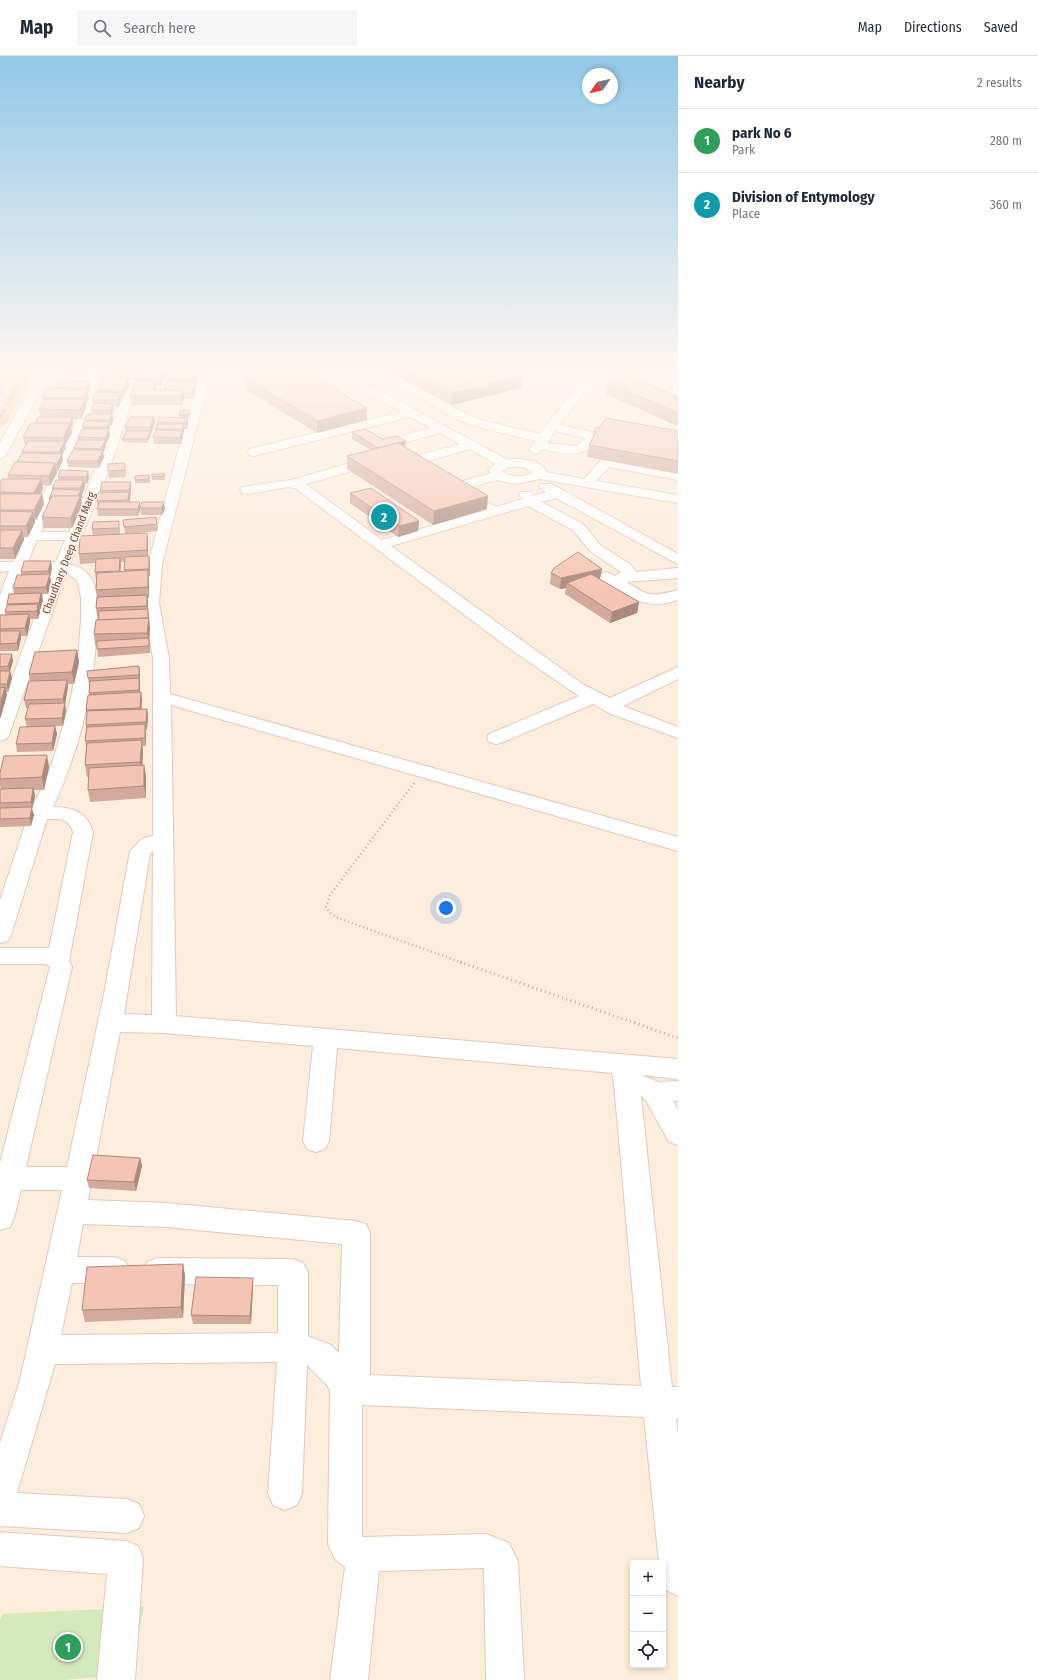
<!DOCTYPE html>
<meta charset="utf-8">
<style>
body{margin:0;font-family:"Fira Sans Condensed",sans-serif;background:#f6f6f7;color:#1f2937}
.controls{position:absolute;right:12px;bottom:12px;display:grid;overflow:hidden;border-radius:4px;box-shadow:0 2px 6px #0003}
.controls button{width:36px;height:36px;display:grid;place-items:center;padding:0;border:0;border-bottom:1px solid #e0e1e3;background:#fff;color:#1f2937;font:20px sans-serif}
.compass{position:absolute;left:582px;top:12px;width:36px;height:36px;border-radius:50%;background:#fff;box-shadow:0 2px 6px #0003;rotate:236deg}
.you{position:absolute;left:446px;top:852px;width:14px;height:14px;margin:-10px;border:3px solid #fff;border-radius:50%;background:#1a73e8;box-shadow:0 0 0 6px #1a73e833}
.badge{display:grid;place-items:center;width:26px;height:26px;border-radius:50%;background:#ee4d3c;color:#fff;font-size:13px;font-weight:700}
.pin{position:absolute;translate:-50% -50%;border:2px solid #fff;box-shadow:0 1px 4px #0006}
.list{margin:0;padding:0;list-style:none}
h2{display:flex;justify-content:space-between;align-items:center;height:52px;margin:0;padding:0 16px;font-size:17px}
h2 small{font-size:13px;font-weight:400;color:#747a83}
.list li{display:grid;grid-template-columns:26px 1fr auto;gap:12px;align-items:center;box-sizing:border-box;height:64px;padding:0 16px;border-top:1px solid #e0e1e3}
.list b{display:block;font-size:15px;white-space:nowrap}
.list p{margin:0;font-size:13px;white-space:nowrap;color:#747a83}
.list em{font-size:13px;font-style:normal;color:#747a83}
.icon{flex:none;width:22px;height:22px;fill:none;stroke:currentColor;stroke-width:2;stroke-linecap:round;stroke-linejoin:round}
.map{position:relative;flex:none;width:678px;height:1624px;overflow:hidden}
header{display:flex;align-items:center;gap:24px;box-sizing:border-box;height:56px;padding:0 20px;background:#fff;border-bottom:1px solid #e0e1e3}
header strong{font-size:19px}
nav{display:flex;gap:22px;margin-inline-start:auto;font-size:14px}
.search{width:280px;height:36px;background:#f6f6f7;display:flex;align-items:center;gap:10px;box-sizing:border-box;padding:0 14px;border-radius:4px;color:#747a83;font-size:15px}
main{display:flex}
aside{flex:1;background:#fff}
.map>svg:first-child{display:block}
.green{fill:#d5eabc}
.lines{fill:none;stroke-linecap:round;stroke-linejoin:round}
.minor-casing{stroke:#e3c9bc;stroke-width:2}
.major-casing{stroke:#dbd2cf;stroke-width:2}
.path-far1{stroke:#d8a898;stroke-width:2.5;stroke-dasharray:1 3;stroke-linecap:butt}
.path{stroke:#d8a898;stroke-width:3;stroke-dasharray:1 3.5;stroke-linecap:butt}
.minor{fill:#fff;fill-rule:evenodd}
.major{fill:#ffc992;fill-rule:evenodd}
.rail{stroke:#ad9dc5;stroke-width:2;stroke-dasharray:3.5 2.5;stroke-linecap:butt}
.wall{fill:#d2a99b;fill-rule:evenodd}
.shaded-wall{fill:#ab8a7e}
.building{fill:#f4c5b4;stroke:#ab8a7e}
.labels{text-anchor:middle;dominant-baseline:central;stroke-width:3;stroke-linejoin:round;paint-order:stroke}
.far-street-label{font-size:11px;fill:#735045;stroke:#fff1e4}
</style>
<header>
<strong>Map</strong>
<div class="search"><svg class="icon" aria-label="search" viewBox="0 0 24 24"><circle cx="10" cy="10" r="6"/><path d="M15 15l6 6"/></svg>Search here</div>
<nav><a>Map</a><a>Directions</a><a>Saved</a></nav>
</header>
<main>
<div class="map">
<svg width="678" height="1624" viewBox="0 0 678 1624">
<rect width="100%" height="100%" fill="#fdeddd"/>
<polygon class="green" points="144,1551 130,1618 65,1624 0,1624 0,1564 2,1558"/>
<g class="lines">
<g class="minor-casing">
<g id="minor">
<path d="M42 312H53L47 323 124 324 136 331 111 409 70 508C80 511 88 515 93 526 99 538 97 555 97 568 95 631 80 693 53 751 72 751 87 756 93 776L69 905 72 911 26 1111H67L104 938 130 795 143 782 153 780V602L143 547 148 508 192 343 199 312H210L204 343 162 508 159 547 169 602 170 638 678 781V795L171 649 176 960 678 1003V1023L641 1019 659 1026 678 1025V1045H673L678 1054V1089L669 1086 645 1043 641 1040 672 1331H678V1363H676L678 1379V1540L666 1534 663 1528V1507H659L644 1361 362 1349V1481L486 1478 509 1487 518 1506 524 1624H486L484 1512 379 1515 368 1624H330L345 1511 335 1503 328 1488 330 1335 327 1329 307 1309 302 1437 297 1449 285 1454 273 1449 268 1437 277 1306 55 1308 17 1437 127 1443 139 1448 144 1460 139 1472 127 1477 0 1470V1387L20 1324 62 1134H21L14 1162 10 1171 0 1174V1107L50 911 46 908H0V892H49L73 776C69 762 60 763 47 763L11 879 8 885 0 887V844L29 757 46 724 55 698 71 642 78 603 81 564V541L77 524 66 517 9 679 6 683 0 685V654L52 515H24L8 561 6 564 0 566V539L9 515 0 516V506H13L92 330H43L6 399 0 403V387L32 330 21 329 15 326 21 323H36ZM103 330H121L124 332 97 409 69 476H41ZM37 484H65L56 506 28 505ZM153 795 152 959 124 958 150 798ZM120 976 164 977 313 990 303 1085 307 1093 316 1096 325 1093 329 1085 337 992 612 1017 614 1028 641 1330 370 1319V1177L366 1168 356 1165 166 1147 88 1144ZM83 1168 166 1171 342 1188 339 1297 331 1289 308 1280V1216L303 1207 293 1203 157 1202 147 1206 143 1215 147 1224 157 1228 278 1229V1277L61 1279 72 1227H115L125 1223 129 1214 125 1205 115 1201H77Z"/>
<path d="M156 312H185C180 317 161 317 156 312Z"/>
<polygon points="275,312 298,313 316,324 314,326 306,326 290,317 277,314"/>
<path d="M324 312H338L508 404C519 401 543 404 546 416L584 423 601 404 606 403 678 416V424L609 411 596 425 678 439V447L540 423 515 428 497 424 464 433 496 451 522 443 519 439 521 436H531L533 440 546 436 539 431 541 428H551L563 434 678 498V508L556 442 541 446 583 468 600 489 630 508 636 516 678 512V522L626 526C651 541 650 541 678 534V544C644 555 629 541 601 524L598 521 601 518 606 516 615 520 621 516 590 495 573 474 528 450 391 490 584 629 610 642 678 611V623L623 650 678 671V682L611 658 593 648 503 686 496 688 489 686 487 682 489 678 579 640 510 593 295 432 288 431 247 438 242 437 240 434 242 431 291 424 375 400 381 404 380 407 306 428 382 484 483 455 457 440 456 435H449L447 432 449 429 491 417 488 414 496 408 470 393 410 410 405 409 404 406 405 403 460 388 440 377 388 391 373 385 371 382 377 378 389 383 431 372 410 361 254 400 249 399 248 396 249 393 401 356ZM509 411H523L533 416C524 422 511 422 502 415Z"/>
<path d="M368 312H382L461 355 481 364 540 378 590 312H627L678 319V325L600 314 560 369 597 377 599 380C586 405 565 398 542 393L539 397 535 398 529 394 535 385 473 370 453 361ZM555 375 586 382 576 390 547 387Z"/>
<polygon points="452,312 473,312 471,314 452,316 450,314"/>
<polygon points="678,327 678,344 674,343 670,335 674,328"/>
<polygon points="0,1476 126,1485 138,1490 143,1502 135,1624 97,1624 107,1518 0,1510"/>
</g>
</g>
<g class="major-casing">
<g id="major">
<polygon points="5,312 17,312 4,333 0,334 0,320"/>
<polygon points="23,312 35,312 6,367 0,371 0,355"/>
</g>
</g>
<polyline class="path-far1" points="414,727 330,839 326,851 330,857 338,862 463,907"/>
<polyline class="path" points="460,906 678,982"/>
<use href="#minor" class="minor"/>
<use href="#major" class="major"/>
<polyline class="rail" points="0,361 15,337 26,312"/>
</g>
<g class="wall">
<polygon points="59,312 95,312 90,321 58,321 57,315"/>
<path d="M108 312H140L138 322 149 317 160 316V317L168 314 174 313 173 317H179V312H201V314L200 316H191V312H184V316L188 317H197V323L196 327V332L193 343H184L182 349H131L130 340 137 324H128L129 329 123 342H122V343L118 351H113L114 354 112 358 113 365 111 370H110V372L109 374 110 380 106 388V390L103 397 104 401 99 412 68 411 67 405 74 394V392L78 384V381L83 373 82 371 85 366 84 364 92 358 91 354 93 350 92 344 97 336V335L108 322 107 315ZM163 322H167V326L164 334H157V330H161L164 324Z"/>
<polygon points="380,312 445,312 469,324 522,320 521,332 452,349"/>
<polygon points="244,321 367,352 367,364 317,377 245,333"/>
<polygon points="608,327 678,341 678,370 677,370 606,338"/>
<polygon points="90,331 88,335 89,342 86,348 86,352 81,363 72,363 73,368 71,372 72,377 65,389 66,392 62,399 63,404 58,415 57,415 57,417 50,430 42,429 43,433 40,438 42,438 44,448 36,464 35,464 35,466 28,481 24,481 24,484 15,503 0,503 0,427 8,423 8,419 17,406 22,397 22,396 25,390 23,381 40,361 39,353 43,347 42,342"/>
<polygon points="190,354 190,358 189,362 188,362 188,368 187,373 184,373 183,381 181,388 154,388 153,381 155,376 155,373 157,368 157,366 179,361 179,359"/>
<polygon points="154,361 155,367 147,387 122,386 122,383 126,377 125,371"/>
<polygon points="594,375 678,375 678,418 587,401 589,389 593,381"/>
<polygon points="352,376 383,383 405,391 487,453 433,469 347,413 347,400 371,394 352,383"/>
<polygon points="126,414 126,421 109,422 108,415"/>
<polygon points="165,418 165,424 152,424 152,421"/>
<polygon points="149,419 150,427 135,427 135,424"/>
<polygon points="58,421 89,421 87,428 85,428 85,431 82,438 82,441 81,443 82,450 72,472 43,472 42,461 49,445 49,443 52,435 52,432 59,424"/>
<polygon points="131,426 131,433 130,446 140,446 140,452 142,446 165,453 162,459 141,459 140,453 138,460 98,460 97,445 101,437 100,435"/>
<polygon points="350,437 419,465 418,475 398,481 350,447"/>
<polygon points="156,461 158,475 125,478 123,464"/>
<path d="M120 472V478L147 477 148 487V500H149L150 507V520H148L149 542H147L148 553 150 573 149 584 150 597 98 601 97 589 95 590 94 578 98 564 99 560H97L96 552 97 542 96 534V524L95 516 96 507 80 508 79 498 93 480 92 473ZM120 506H124V516H120Z"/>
<polygon points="51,505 52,512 50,520 51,525 48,538 42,538 43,544 40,554 39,554 40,556 38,563 30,563 30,566 27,580 21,580 21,582 18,595 0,595 0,559 6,559 5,556 7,550 7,548 14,538 13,532 21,519 21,516"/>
<polygon points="602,513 600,523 639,546 637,557 610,567 565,538 566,532 560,533 550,528 551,517"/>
<polygon points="77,594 79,606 74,628 68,628 68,631 65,648 66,655 63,670 55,670 57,678 53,695 17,696 16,688 27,671 25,663 28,652 26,652 24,644 30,625 29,618"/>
<polygon points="0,598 13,605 10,615 12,622 8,636 6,636 7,639 0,663"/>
<polygon points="139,610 140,618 140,636 141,636 142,644 141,653 147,653 148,661 147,674 146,674 146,690 142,690 143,696 142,709 144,709 146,721 146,742 90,746 88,734 89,721 87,721 85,709 86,691 85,685 86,674 86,669 87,658 86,654 89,639 89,630 88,622"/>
<polygon points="49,711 44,734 34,734 35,740 32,753 34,759 31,770 0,771 0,733 1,733 0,730 0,717"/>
<polygon points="140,1102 142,1110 136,1135 89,1132 87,1124"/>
<polygon points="183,1208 185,1220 183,1262 85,1266 82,1254"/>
<polygon points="253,1230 251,1268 193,1268 191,1259"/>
</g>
<g class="shaded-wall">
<polygon points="91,312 95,312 90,321 89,315"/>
<polygon points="138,312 140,312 138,324 137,315"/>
<polygon points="173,312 174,312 174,313 171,322 171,319"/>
<polygon points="163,317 164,324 161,330 160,324"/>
<polygon points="197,317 197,323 196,327 196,332 193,343 192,337 195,328 195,323"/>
<polygon points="522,320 521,332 452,349 453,337"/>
<polygon points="128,322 129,329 123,342 122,335"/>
<polygon points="156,324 157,333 155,340 153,334"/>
<polygon points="90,325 90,331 88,335 89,342 86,348 86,352 81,363 80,354 84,346 83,342 84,334"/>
<polygon points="183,334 184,343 182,349 181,340"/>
<polygon points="121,337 122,343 118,351 118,344"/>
<polygon points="113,348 114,354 111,360 110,354"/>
<polygon points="367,352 367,364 317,377 317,365"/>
<polygon points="112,358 113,365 111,370 110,364"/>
<polygon points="72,361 73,368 71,372 72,377 65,389 66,392 62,399 63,404 58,415 57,408 60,402 59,396 64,387 63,382"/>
<polygon points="154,361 155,367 151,378 150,371"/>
<polygon points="188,362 188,368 187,373 186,367"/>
<polygon points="109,366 110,372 109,374 110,380 106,388 105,382 107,377 107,371"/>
<polygon points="184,368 184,375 181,388 180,382"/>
<polygon points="150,375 151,379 147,387 147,383"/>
<polygon points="105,384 106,390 103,397 104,401 99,412 98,405 102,396 101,393"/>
<polygon points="406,385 405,391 378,392"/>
<polygon points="55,407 57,417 50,430 49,420"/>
<polygon points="88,415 89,421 87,428 86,421"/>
<polygon points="41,423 43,433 36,447 34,437"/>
<polygon points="84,424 85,431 82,438 82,441 81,443 82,450 72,472 71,462 77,443 81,434 80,432"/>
<polygon points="131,426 131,433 129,451 128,444"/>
<polygon points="42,438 44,448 36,464 34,454"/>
<polygon points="488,440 487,453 433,469 434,455"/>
<polygon points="140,446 140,453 138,460 138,453"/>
<polygon points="164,446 165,453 162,459 162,452"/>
<polygon points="33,456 35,466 28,481 26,470"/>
<polygon points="419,465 418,475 398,481 399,470"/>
<polygon points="22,474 24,484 15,503 13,492"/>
<polygon points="147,477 148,487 148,505 147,494"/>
<polygon points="149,500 150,507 150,520 149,513"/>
<polygon points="120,502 121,509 120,522 119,515"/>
<polygon points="51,505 52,512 50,520 51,525 48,538 46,531 49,520 48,515"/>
<polygon points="602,513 600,523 572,530 567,527 566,532 560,533 561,522"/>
<polygon points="148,514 149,525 149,542 148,531"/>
<polygon points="41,537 43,544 40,554 39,547"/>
<polygon points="147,539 148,546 148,557 147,550"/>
<polygon points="639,546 637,557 610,567 612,556"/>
<polygon points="38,548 40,556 38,563 37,555"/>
<polygon points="148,553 150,573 149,584 150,597 147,577"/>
<polygon points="29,558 30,566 27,580 25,572"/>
<polygon points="20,575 21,582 18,595 17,587"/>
<polygon points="77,594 79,606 74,628 72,616"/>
<polygon points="12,598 13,605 10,615 12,622 8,636 7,628 10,618 8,610"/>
<polygon points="139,610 140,618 140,627 139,619"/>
<polygon points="139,622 140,630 140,642 139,634"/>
<polygon points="67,624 68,631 65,648 66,655 63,670 62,662 64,650 63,643"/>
<polygon points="5,631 7,639 3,653 1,645"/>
<polygon points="141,636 142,644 141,660 140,652"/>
<polygon points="1,646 3,654 0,663 0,649"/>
<polygon points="147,653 148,661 147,674 146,666"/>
<polygon points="145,668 146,676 146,690 145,682"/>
<polygon points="55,670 57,678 53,695 52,687"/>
<polygon points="142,684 143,696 142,718 140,706"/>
<polygon points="47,699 49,711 44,734 42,721"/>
<polygon points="144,709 146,721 146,742 144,730"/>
<polygon points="33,732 35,740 32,753 34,759 31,770 30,762 32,752 31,746"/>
<polygon points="140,1102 142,1110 136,1135 134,1126"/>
<polygon points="183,1208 185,1220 183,1262 181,1251"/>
<polygon points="253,1222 253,1230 251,1268 250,1260"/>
</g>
<g class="building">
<polygon points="59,312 91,312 89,315 57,315"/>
<polygon points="108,312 138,312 137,315 107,315"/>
<polygon points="168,312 173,312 171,317 169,317 168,319 163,319 163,317 161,317 162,314 168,314"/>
<rect x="179" y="312" width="5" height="2"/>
<polygon points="191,312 201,312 200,313 190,313"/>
<polygon points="289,312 298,312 367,352 317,365 244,321"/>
<polygon points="403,312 445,312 469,324 511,314 522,320 453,337"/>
<polygon points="150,313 160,313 159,317 149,317"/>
<polygon points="180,316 188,316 187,317 179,317"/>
<polygon points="140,317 163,317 160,324 137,324"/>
<polygon points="169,317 197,317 195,323 167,322"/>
<polygon points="631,321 678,341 678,357 608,327"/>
<polygon points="103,322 128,322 122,335 97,335"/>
<polygon points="58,324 90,325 85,333 54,332"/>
<polygon points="137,324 156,324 153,334 183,334 181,340 130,340"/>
<polygon points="167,326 196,326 192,337 183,337 183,334 164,334"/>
<polygon points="47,332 88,333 83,342 42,342"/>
<polygon points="96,336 121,337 118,344 92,344"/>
<polygon points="45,343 85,343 80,354 39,353"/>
<polygon points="95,347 113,348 110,354 91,354"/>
<polygon points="180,354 190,354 189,359 179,359"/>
<polygon points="87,358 112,358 110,364 84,364"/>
<polygon points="38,361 72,361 70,367 35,367"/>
<polygon points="130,361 154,361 150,371 125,371"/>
<polygon points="159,361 188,362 186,367 157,366"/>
<polygon points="606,362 678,375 678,405 589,389 596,376 594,375 596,371 599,372"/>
<polygon points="85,365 109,366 107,371 82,371"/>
<polygon points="31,367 70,367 63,382 23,381"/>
<polygon points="157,368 184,368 182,373 155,373"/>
<polygon points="82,373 109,373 105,382 78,381"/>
<polygon points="365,373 383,383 397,380 406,385 378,392 352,376"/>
<polygon points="156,374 182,375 180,382 153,381"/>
<polygon points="127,375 150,375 147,383 122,383 125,379"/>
<polygon points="78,384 105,384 101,393 74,392"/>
<polygon points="28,385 65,385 59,396 22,396"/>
<polygon points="398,387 488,440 434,455 347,400"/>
<polygon points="73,394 103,394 98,405 67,405"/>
<polygon points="22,397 62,398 57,408 55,408 55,407 17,406"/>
<polygon points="15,406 55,407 49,420 8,419"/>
<polygon points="125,407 125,414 108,415 108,408"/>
<polygon points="60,414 88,415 86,421 58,421"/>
<polygon points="152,418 165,418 164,420 152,421"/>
<polygon points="149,419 149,423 135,424 135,420"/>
<polygon points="2,423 41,423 34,437 0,436 0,427"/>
<polygon points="56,424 84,424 80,432 52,432"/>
<polygon points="102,426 131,426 129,434 100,435"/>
<polygon points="371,432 419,465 399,470 350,437"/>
<polygon points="53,433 81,434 78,440 52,440 50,443 49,443"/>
<polygon points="129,436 128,444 97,445 98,437"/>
<polygon points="0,438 42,438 34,454 0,454"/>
<polygon points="52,440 80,440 71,462 42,461"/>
<polygon points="99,446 140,446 138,453 97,453"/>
<polygon points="142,446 164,446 162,452 140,452"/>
<polygon points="0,455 33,456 26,470 0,470"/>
<polygon points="156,461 157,468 124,471 123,464"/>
<polygon points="119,465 119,472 92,473 93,466"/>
<polygon points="0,474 22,474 13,492 0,492"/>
<polygon points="147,477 147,494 79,498 80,480"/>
<polygon points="578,496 602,513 561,522 551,517 554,512"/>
<polygon points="149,500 149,513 124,514 125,501"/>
<polygon points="120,502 119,515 95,516 96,503"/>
<polygon points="24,505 51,505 48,515 21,516"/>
<polygon points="148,514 148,531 96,534 97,517"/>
<polygon points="50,518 46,531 13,532 17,519"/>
<polygon points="591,518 639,546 612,556 567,527"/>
<polygon points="41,537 39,547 7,548 9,538"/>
<polygon points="147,539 147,550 96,552 97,541"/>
<polygon points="38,548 37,555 5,556 7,549"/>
<polygon points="148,553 148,562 98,564 99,555"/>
<polygon points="29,558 25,572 0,573 0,559"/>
<polygon points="149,562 147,577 94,578 96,564"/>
<polygon points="0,575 20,575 17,587 0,588"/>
<polygon points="149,582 149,590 97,593 97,585"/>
<polygon points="77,594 72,616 29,618 35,596"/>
<polygon points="0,598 12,598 8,610 0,611"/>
<polygon points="139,610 139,619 88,622 87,615"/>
<polygon points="0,615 10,615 7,628 0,628"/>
<polygon points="139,622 139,634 89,637 90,625"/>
<polygon points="67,624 63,643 24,644 29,625"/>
<polygon points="5,631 1,645 0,646 0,632"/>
<polygon points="141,636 140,652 86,654 88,639"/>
<polygon points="65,647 62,662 25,663 29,648"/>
<polygon points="147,653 146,666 86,669 87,655"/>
<polygon points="145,668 145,682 85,685 87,671"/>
<polygon points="55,670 52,687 16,688 20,671"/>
<polygon points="142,684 140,706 85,709 87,687"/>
<polygon points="47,699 42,721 0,723 0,717 4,700"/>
<polygon points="144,709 144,730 88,734 89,712"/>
<polygon points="33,732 31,746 0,747 0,733"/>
<polygon points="32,751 30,762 0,763 0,752"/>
<polygon points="93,1099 140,1102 134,1126 87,1124"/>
<polygon points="183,1208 181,1251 82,1254 87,1211"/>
<polygon points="196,1221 253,1222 250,1260 191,1259"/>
</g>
<linearGradient id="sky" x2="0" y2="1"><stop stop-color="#92c8e8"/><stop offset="0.58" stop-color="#fef7f0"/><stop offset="1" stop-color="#fef7f0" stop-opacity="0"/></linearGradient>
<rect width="678" height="539" fill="url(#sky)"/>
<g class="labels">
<g class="far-street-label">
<text transform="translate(69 497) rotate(-69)">Chaudhary Deep Chand Marg</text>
</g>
</g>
</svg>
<div class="controls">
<button>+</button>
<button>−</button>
<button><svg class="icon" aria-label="locate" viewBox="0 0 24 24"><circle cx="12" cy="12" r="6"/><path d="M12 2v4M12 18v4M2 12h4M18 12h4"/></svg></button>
</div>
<svg class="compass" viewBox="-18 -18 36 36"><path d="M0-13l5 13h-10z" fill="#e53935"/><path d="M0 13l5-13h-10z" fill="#747a83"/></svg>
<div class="you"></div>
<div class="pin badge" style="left:68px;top:1591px;background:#2e9e5b">1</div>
<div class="pin badge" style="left:384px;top:461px;background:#0f9aa8">2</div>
</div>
<aside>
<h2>Nearby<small>2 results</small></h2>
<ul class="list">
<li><span class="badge" style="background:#2e9e5b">1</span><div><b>park No 6</b><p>Park</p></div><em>280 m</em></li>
<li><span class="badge" style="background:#0f9aa8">2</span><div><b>Division of Entymology</b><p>Place</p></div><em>360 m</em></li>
</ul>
</aside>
</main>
